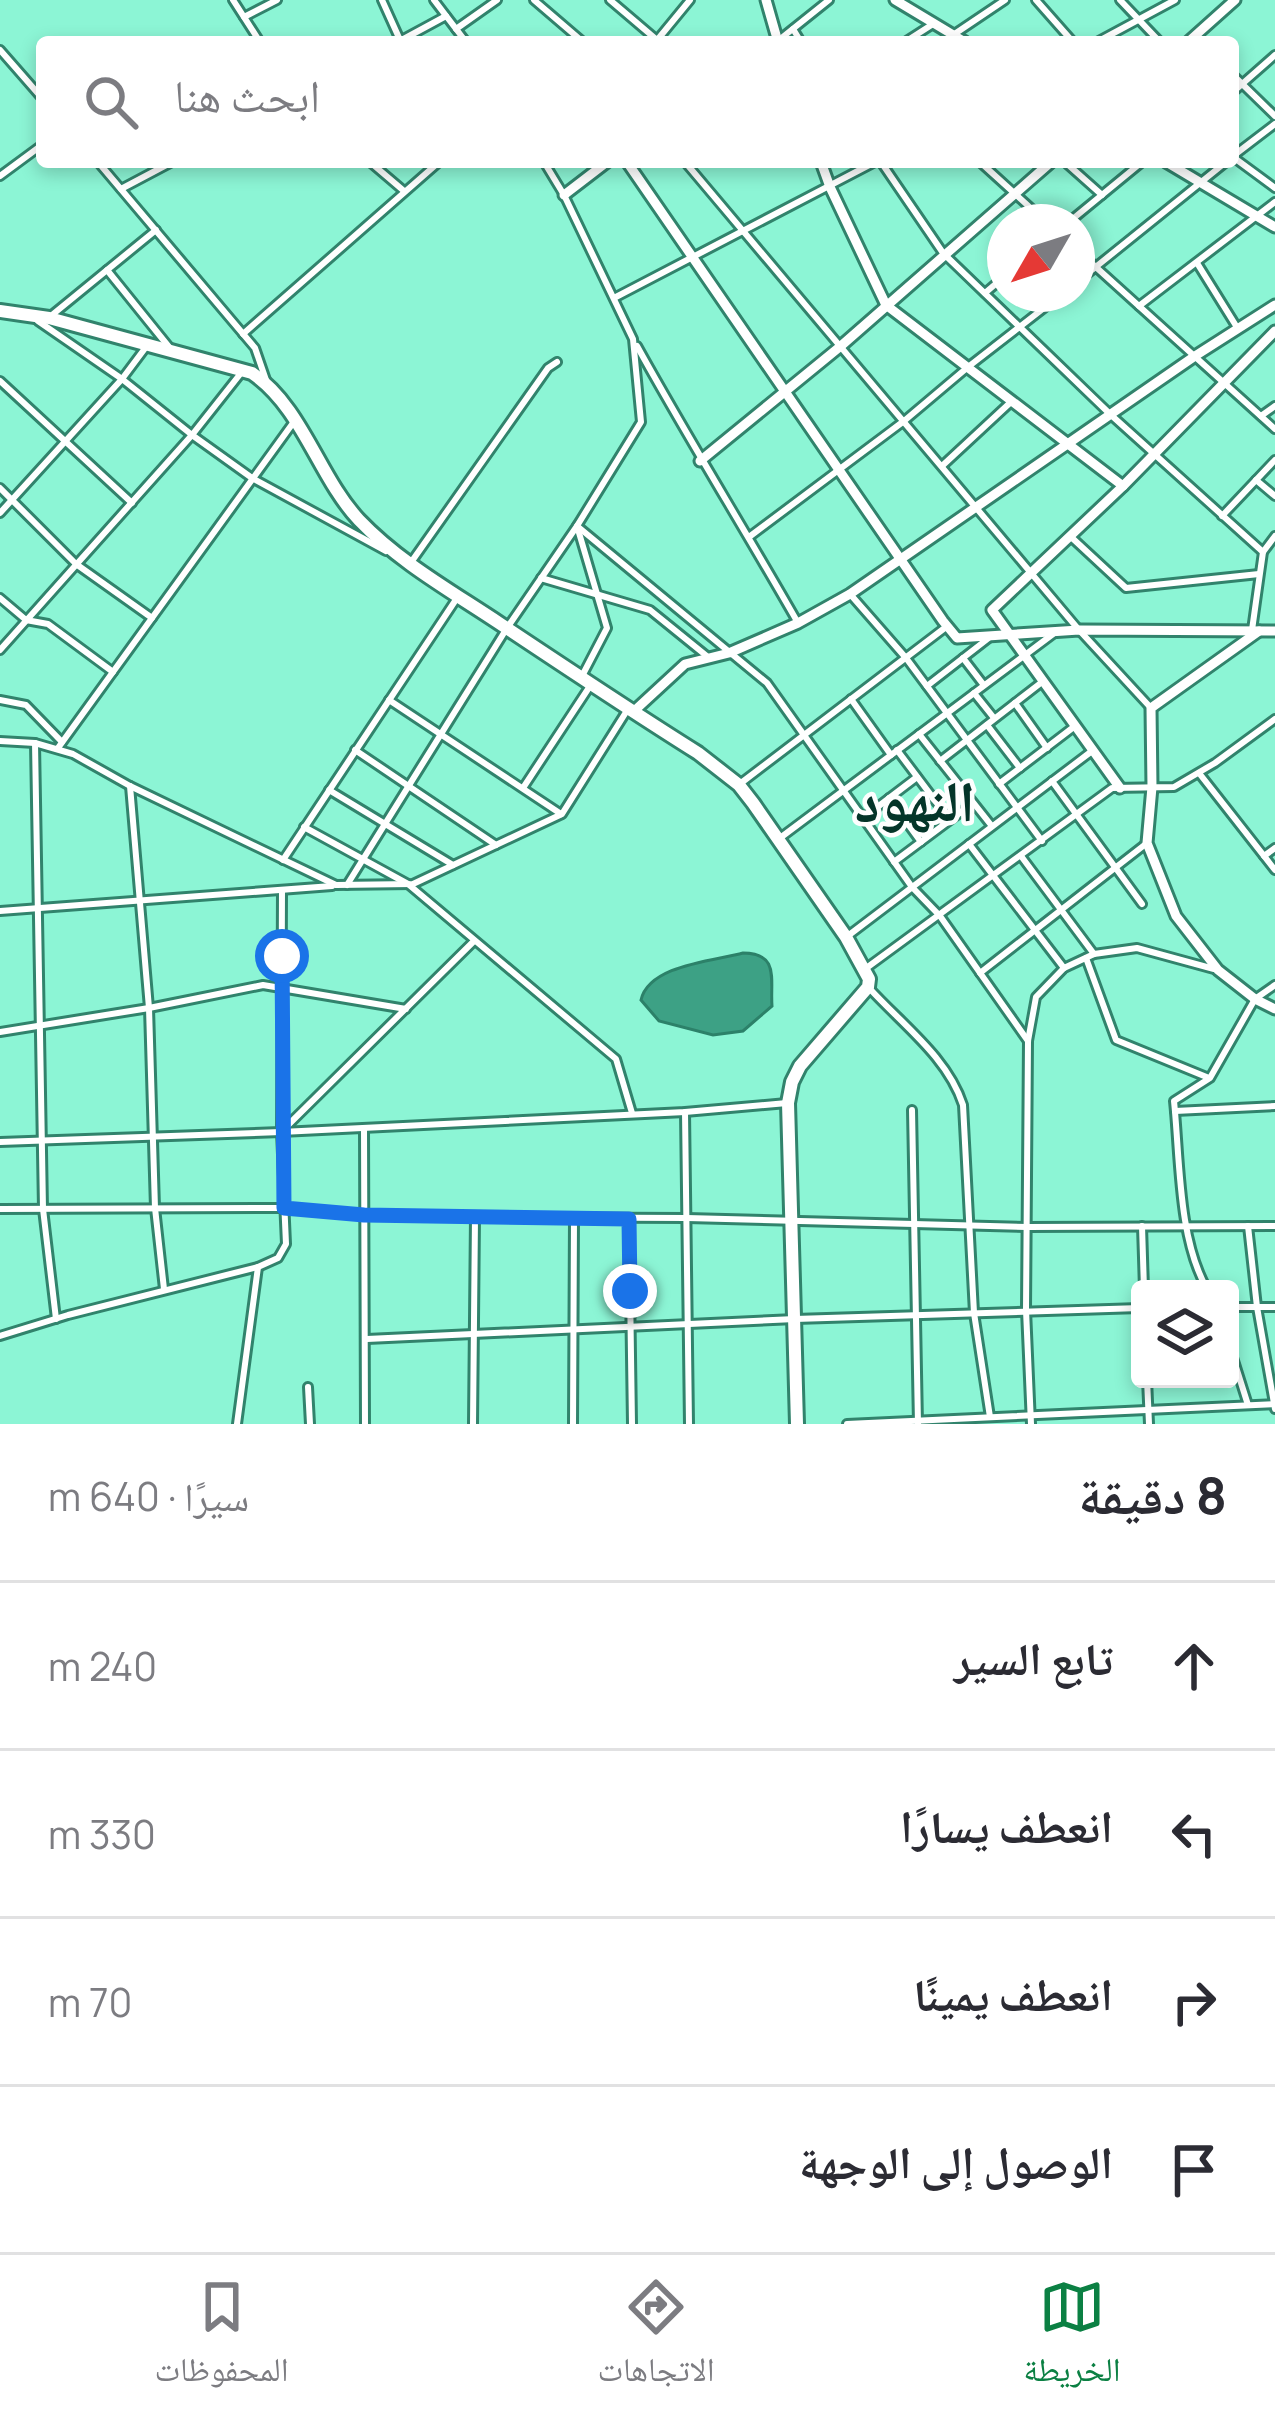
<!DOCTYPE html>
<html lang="ar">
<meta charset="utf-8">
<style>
body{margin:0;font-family:Manrope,"Noto Naskh Arabic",sans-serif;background:#f7f7f7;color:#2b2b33;direction:rtl}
.controls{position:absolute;right:36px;bottom:36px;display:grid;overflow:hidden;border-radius:12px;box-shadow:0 6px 18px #0003}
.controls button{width:108px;height:108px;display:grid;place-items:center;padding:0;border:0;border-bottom:3px solid #e1e1e2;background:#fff;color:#2b2b33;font:60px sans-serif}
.compass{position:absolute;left:987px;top:204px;width:108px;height:108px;border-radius:50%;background:#fff;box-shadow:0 6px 18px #0003;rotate:231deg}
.stop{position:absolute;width:36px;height:36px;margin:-27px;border:9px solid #1a73e8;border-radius:50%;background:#fff}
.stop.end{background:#1a73e8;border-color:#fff;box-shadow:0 3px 12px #0008}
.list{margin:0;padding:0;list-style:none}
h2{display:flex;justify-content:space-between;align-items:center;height:156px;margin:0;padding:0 48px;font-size:51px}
h2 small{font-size:39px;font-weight:400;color:#7c7c81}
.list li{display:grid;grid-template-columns:78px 1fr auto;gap:36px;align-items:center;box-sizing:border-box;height:168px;padding:0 48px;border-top:3px solid #e1e1e2}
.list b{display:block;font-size:45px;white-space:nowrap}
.list em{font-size:39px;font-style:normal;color:#7c7c81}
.icon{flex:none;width:66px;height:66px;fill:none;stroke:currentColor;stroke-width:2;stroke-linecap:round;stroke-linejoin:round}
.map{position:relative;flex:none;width:1275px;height:1424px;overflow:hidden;direction:ltr}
.search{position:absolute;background:#fff;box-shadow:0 6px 18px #0003;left:36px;right:36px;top:36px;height:132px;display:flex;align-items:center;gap:30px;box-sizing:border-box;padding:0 42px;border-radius:12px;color:#7c7c81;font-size:45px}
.sheet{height:828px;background:#fff}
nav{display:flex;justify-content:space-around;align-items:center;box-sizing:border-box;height:168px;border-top:3px solid #e1e1e2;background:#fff;font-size:33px;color:#7c7c81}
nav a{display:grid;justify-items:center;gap:6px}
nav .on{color:#0b8043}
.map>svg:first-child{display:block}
.water{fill:#3da185;stroke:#2c8169;stroke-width:3}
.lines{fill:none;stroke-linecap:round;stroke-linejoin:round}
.street-casing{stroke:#31836c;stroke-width:12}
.secondary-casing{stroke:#31836c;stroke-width:15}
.highway-casing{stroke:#31836c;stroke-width:18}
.street{stroke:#fff;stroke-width:6}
.secondary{stroke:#fff;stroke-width:9}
.highway{stroke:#fff;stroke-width:12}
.route{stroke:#1a73e8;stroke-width:15}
.labels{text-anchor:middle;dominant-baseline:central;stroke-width:9;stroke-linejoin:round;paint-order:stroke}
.town-label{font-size:57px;font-weight:bold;fill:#043529;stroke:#fefefe}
</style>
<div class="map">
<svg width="1275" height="1424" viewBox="0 0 1275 1424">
<rect width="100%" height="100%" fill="#8cf5d5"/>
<path class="water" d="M743 953C780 953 770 980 772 1006L743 1031 713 1035 659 1021 641 1000C649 965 713 961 743 953Z"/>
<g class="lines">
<g class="street-casing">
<g id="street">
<polyline points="233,0 260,42"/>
<polyline points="382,0 400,40"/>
<polyline points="434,0 466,42"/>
<polyline points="534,0 583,42"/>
<polyline points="610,0 657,40"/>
<polyline points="1036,0 1073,42"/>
<polyline points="1120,0 1160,42"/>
<polyline points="244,17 277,0"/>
<polyline points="456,29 497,0"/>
<polyline points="793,29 801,42"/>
<polyline points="953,35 1005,0"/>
<polyline points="658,39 690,0"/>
<polyline points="779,40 829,0"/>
<polyline points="398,42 446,16"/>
<polyline points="905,42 933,24"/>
<polyline points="1097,42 1175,0"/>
<polyline points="0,50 42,98"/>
<polyline points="1233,75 1275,116"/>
<polyline points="1233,92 1275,55"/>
<polyline points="1233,156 1275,124"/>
<polyline points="1233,157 1275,188"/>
<polyline points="98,162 255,348 266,380"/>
<polyline points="370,162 404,191"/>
<polyline points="544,162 564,195 633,339 641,422 577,526 607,628 581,678"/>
<polyline points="685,162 1079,630 1151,708"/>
<polyline points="881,162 943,253 1111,415 1263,552"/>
<polyline points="980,162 1046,222"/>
<polyline points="1065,162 1102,195"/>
<polyline points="0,176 42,145"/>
<polyline points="121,189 172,162"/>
<polyline points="1069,222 1142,162"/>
<polyline points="1077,250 1275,429"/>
<polyline points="1197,263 1238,329"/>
<polyline points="107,270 169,347"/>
<polyline points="1077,282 1226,162"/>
<polyline points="985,293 1005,276"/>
<polyline points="614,298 875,162"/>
<polyline points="1139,306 1275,202"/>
<polyline points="52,315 156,230"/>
<polyline points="38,321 122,379 192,435 252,478 386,551"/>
<polyline points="243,334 439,162"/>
<path d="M637 346C689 440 745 530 798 623"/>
<polyline points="0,381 132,503"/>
<polyline points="1261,416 1275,406"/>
<polyline points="942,466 1012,401"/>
<polyline points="1256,480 1275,496"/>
<polyline points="0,488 76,564 152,618"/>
<polyline points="0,513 122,379 146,347"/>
<polyline points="1222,516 1275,460"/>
<polyline points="1070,536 1126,588 1259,574"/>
<polyline points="749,537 904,421 968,367 1062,294"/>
<polyline points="412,561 548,368 557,362"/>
<polyline points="541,578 650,610 708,657"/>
<polyline points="850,594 906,658 1042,841"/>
<polyline points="0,598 26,620 48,624 113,672"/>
<polyline points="1252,630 1263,552 1275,536"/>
<polyline points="0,650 192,435 241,373"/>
<polyline points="963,658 983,684"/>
<polyline points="927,686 990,637"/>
<polyline points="974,693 994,718"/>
<polyline points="851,699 891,755"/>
<polyline points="0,700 26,705 62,742"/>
<polyline points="389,700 561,814"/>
<polyline points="1015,703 1047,748"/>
<polyline points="987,725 1020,768"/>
<polyline points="919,734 991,825"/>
<polyline points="0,741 35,743 73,754 130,786 336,885 413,884 562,814 628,709"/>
<polyline points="35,743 43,1209 56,1319"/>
<polyline points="58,748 293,423"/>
<polyline points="355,750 496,845"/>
<polyline points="897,750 949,819"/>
<polyline points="940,761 1042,682"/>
<polyline points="1199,773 1275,870"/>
<polyline points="1052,781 1142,904"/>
<polyline points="741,783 946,627"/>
<polyline points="999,784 1075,726"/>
<polyline points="130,786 149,1008 155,1208 164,1289"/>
<polyline points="523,788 590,686"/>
<polyline points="329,790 453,865"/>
<polyline points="889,798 921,842"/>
<polyline points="863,818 917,777"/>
<polyline points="304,827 408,884 616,1059 632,1113"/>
<polyline points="780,838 1053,634"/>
<polyline points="969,844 1064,968"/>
<polyline points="1021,856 1094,954"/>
<polyline points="1264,856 1275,848"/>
<polyline points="283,860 457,598"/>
<polyline points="894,862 973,803"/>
<polyline points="347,885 507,628 577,526 767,683 912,887 940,916 1028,1041"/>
<polyline points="0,911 332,886"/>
<polyline points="849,935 1092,751"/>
<polyline points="1086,958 1116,1040 1209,1078"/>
<polyline points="865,969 1112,788 1174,787 1215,763 1275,719"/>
<polyline points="980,973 1147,843"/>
<path d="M870 989C903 1025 948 1058 963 1105L974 1313 990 1417"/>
<polyline points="0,1032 149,1008 263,985 406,1009"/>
<polyline points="912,1110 918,1424"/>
<polyline points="1175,1111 1275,1106"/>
<polyline points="685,1112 689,1424"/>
<polyline points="364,1128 365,1424"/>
<polyline points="281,1132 282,890"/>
<polyline points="0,1142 281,1132 685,1112 787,1103"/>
<polyline points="0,1209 284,1208 364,1215 475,1217 687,1218 1027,1227 1275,1226"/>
<polyline points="629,1219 632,1424"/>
<polyline points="1142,1226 1144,1289"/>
<polyline points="1248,1226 1257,1307 1275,1409"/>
<path d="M1207 1289C1178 1238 1180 1159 1174 1101L1210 1078 1255 999 1275 985"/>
<polyline points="1230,1307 1275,1307"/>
<polyline points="0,1336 68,1315 258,1267 278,1258 286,1244 281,1132 474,941"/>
<polyline points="367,1339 795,1319 1140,1308"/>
<polyline points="1230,1348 1248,1405"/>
<polyline points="1147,1379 1149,1424"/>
<polyline points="308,1387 310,1424"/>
<polyline points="237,1424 258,1267"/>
<polyline points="473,1424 475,1217"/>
<polyline points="573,1424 574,1219"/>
<polyline points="847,1424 1275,1404"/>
<polyline points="1031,1424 1026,1310 1028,1041 1036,997 1064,968 1094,954 1137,948 1214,969"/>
</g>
</g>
<g class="secondary-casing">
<g id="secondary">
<polyline points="766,0 778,42"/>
<polyline points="895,0 965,42"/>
<polyline points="1188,42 1235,0"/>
<polyline points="627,162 943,621 957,638 1079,630 1275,631"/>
<polyline points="821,162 830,187 886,305 1123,486"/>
<polyline points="1166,162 1275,227"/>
<polyline points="564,195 607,162"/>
<polyline points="700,461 842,345 1051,162"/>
<polyline points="1259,631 1151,708 1152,787 1147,843 1176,916 1218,970 1255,999 1275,1009"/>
<polyline points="633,712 685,664 729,653 798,623 850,594 1195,356 1275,305"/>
<polyline points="1120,788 992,610 1123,486 1275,331"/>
</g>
</g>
<g class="highway-casing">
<path id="highway" d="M0 311 49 318 252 373C303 408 318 476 359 520 399 562 451 591 499 623 565 667 631 711 698 753L739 785 753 803 846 937 869 979 868 987 800 1066 792 1082 788 1103 797 1424"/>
</g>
<use href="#street" class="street"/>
<use href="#secondary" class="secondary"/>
<use href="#highway" class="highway"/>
</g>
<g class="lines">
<polyline class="route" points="282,956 284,1208 364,1215 629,1219 630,1291"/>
</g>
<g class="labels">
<g class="town-label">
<text x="915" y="800">النهود</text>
</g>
</g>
</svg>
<div class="controls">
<button><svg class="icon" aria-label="layers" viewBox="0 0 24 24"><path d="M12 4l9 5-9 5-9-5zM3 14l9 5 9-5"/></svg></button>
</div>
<svg class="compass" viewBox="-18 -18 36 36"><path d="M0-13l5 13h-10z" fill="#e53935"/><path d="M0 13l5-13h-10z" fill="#7c7c81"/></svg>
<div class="stop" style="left:282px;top:956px"></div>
<div class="stop end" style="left:630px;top:1291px"></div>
<div class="search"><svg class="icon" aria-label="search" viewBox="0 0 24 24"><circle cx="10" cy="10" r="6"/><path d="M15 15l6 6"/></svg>ابحث هنا</div>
</div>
<section class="sheet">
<h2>8 دقيقة<small>سيرًا · 640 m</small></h2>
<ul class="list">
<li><svg class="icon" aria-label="ahead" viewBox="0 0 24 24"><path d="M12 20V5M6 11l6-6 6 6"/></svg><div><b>تابع السير</b></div><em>240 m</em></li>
<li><svg class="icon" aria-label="left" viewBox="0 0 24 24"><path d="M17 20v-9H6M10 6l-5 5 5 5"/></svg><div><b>انعطف يسارًا</b></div><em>330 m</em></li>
<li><svg class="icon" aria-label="right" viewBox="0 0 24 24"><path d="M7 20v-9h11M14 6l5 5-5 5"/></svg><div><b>انعطف يمينًا</b></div><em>70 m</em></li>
<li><svg class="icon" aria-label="arrive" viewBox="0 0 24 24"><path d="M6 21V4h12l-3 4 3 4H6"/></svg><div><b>الوصول إلى الوجهة</b></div></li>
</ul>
</section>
<nav>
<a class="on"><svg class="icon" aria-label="map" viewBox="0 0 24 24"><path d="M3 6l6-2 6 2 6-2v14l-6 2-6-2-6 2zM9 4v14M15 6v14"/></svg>الخريطة</a>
<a><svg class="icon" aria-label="directions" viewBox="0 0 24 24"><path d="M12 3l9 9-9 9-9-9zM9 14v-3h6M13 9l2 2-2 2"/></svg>الاتجاهات</a>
<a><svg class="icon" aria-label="saved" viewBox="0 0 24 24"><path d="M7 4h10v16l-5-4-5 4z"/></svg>المحفوظات</a>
</nav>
